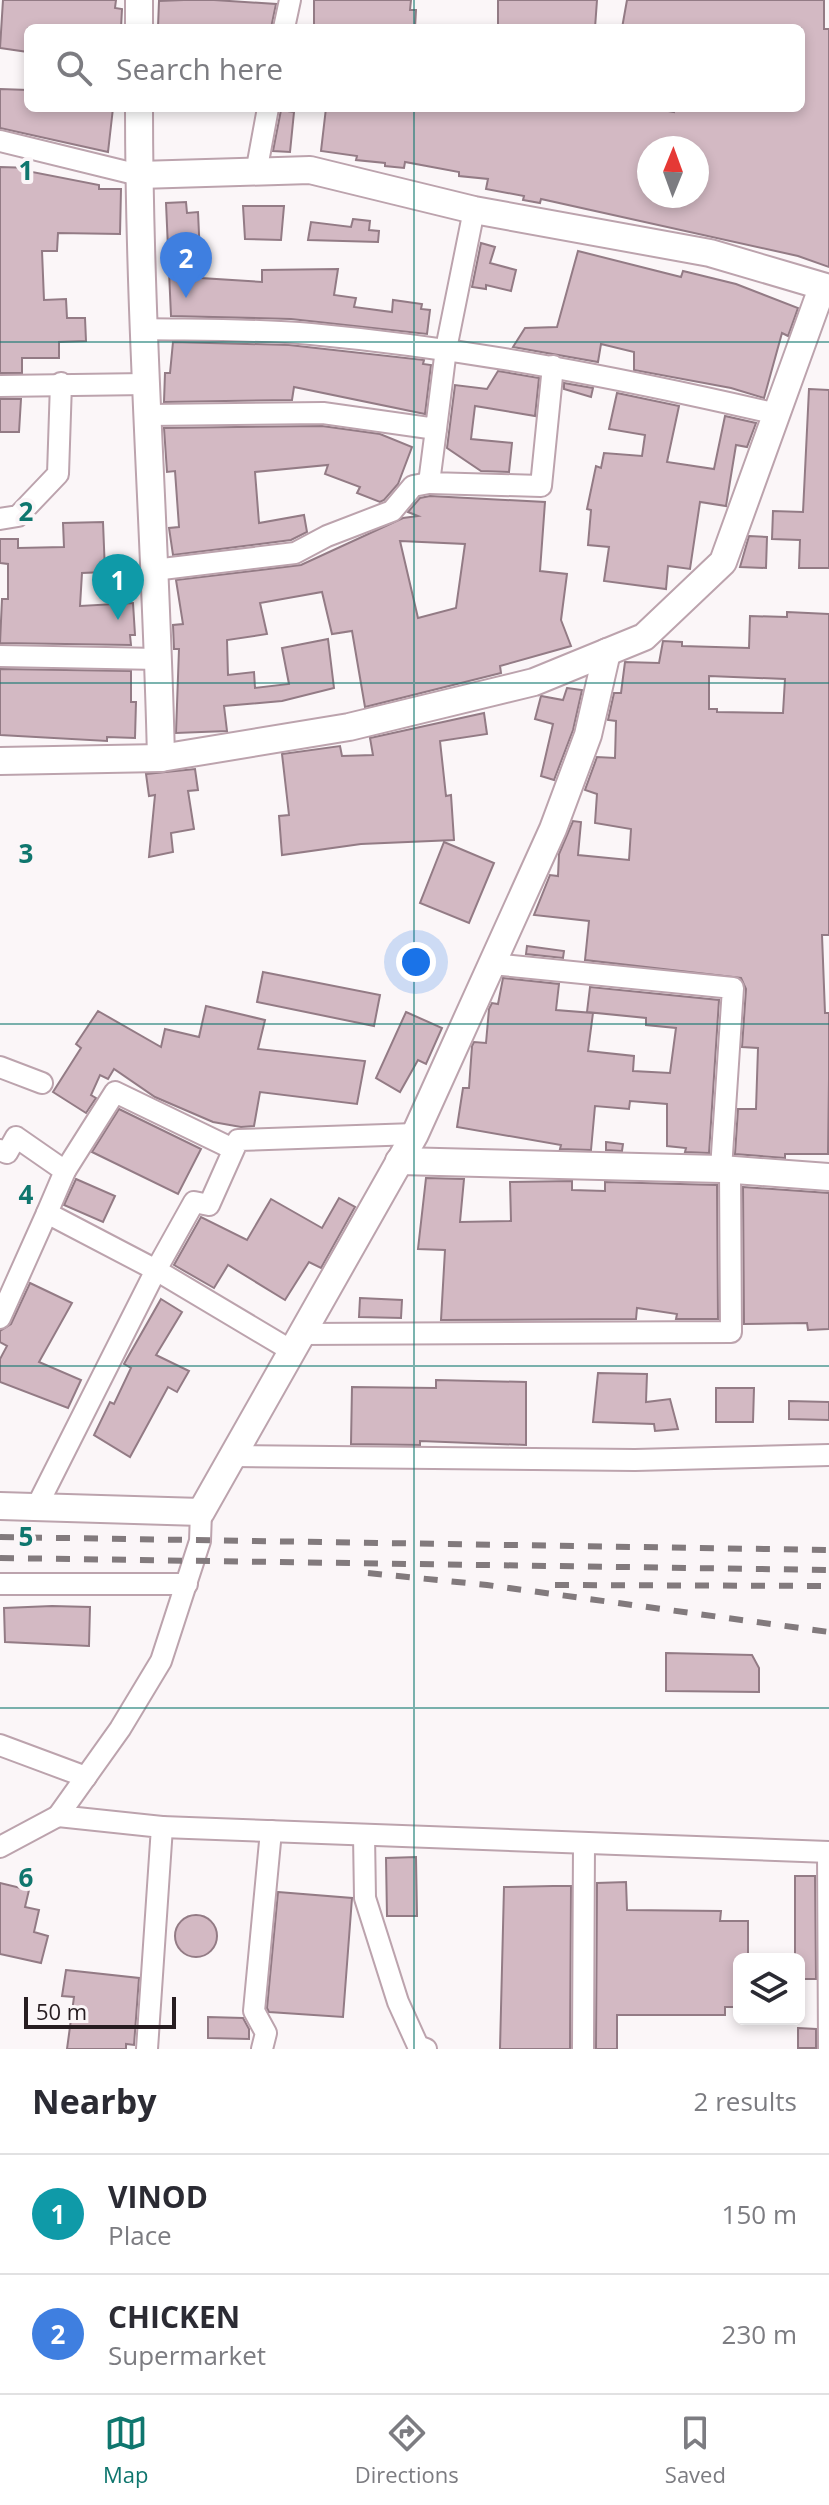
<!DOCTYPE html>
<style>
body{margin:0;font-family:"Open Sans",sans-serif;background:#f2f2f3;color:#2b2b33}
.controls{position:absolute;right:24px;bottom:24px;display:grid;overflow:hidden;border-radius:12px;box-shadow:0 4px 12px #0003}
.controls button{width:72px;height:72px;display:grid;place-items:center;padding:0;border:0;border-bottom:2px solid #e1e1e2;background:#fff;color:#2b2b33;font:40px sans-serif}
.compass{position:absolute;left:637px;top:136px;width:72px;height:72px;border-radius:50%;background:#fff;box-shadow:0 4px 12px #0003;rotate:1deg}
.scale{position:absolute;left:24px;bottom:20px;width:152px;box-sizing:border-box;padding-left:8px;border:4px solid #271d21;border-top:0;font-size:22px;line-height:28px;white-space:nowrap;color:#271d21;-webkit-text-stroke:6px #fbf6f8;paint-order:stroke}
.you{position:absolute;left:416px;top:962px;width:28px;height:28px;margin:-20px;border:6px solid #fff;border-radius:50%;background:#1a73e8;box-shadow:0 0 0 12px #1a73e833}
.badge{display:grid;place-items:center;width:52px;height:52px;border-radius:50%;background:#0f766e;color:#fff;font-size:26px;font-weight:700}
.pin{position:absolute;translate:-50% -66px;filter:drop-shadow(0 2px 4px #0008)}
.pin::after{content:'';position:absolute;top:42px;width:28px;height:24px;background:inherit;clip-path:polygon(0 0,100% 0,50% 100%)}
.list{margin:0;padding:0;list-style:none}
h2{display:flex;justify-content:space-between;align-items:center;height:104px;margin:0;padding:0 32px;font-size:34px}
h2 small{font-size:26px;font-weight:400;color:#7c7c81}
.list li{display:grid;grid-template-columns:52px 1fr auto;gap:24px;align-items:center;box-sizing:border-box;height:120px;padding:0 32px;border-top:2px solid #e1e1e2}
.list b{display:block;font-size:30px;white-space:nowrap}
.list p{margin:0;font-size:26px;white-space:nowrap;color:#7c7c81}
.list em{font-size:26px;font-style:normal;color:#7c7c81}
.icon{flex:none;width:44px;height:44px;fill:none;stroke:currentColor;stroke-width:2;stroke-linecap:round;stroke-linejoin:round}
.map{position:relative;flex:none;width:829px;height:2049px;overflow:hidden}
.search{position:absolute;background:#fff;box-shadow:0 4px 12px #0003;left:24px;right:24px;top:24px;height:88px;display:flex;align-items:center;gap:20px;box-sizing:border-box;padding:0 28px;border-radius:12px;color:#7c7c81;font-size:30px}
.sheet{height:344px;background:#fff}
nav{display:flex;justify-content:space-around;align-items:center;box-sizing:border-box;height:112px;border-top:2px solid #e1e1e2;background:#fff;font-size:22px;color:#7c7c81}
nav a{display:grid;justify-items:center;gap:4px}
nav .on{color:#0f766e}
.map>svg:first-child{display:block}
.building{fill:#d3b9c3;stroke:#937b85;stroke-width:2;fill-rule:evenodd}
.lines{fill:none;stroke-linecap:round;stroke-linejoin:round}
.minor-casing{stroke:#bca3ad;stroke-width:24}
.tertiary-casing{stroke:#bca3ad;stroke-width:30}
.minor{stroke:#fff;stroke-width:20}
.tertiary{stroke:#fff;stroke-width:26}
.rail{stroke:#827a7d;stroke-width:6;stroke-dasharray:14 14;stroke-linecap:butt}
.grid{fill:none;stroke:#0f766e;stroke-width:2;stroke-opacity:0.55}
.grid-label{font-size:26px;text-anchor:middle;font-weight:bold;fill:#0f766e;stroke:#fbf6f8;stroke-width:8;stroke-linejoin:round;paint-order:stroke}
</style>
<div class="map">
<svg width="829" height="2049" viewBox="0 0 829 2049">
<rect width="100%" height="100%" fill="#fbf6f8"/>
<g class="building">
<polygon points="3,0 116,0 115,8 122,9 121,28 28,28 28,52 0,48"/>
<polygon points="184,0 214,0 276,4 271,28 158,27 159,1"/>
<polygon points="314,0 411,0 410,10 416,10 415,28 314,28"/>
<polygon points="498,0 597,0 595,28 498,28"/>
<path d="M627 0H824V29H829V267L798 256 541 199 540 203 523 200 524 196 486 189 488 179 459 176V172L405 162 404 168 385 166V163L356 160 357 156 321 151 326 108H652L674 112 675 108H801V28H622ZM649 148H697V196H649Z"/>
<polygon points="0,89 28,90 28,108 113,108 108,152 0,128"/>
<polygon points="281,110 294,112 290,152 273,151"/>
<polygon points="0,167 32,168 32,172 99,185 99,189 121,189 120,234 58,233 57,251 42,251 44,300 66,299 67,318 85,318 86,341 59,342 59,358 22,358 22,373 0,373"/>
<polygon points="186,202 187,213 198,212 201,278 262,282 262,270 338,269 334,295 356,298 354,307 392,312 393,300 422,304 421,309 430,310 427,334 291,319 171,316 166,203"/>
<polygon points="243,206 284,206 281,240 245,239"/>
<polygon points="353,219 370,221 369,230 379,231 378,242 308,240 311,222 351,227"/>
<polygon points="481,243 495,247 490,263 516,270 511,291 486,285 486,289 472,287"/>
<polygon points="578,251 681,277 683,271 736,284 798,308 788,336 782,333 764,398 731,388 634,370 634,352 601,344 598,362 513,347 525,328 557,327"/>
<polygon points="173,342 289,345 424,360 423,364 431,365 425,414 294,387 292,400 164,402 165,373 170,373"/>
<polygon points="498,371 539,378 535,416 475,406 471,439 512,443 509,472 481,471 447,448 455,385 487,389"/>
<polygon points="564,383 593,388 591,397 564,389"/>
<polygon points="809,389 829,390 829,568 799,568 800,540 772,539 773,511 803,512"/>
<polygon points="617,393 679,406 667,462 714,469 725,416 756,423 747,447 736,445 726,506 700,502 690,569 668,566 666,589 604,581 609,547 588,545 591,510 587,509 596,466 601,468 604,453 642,456 645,435 609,429"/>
<polygon points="0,399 21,399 19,432 0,432"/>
<polygon points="322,426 380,434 412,447 398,484 384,500 380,502 357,493 360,487 325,474 328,465 255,472 259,523 304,515 307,532 291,540 173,555 169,528 179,527 175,471 167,472 164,428"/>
<path d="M430 496 545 502 540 571 567 574 561 620 571 646 500 666 501 673 365 707 352 631 332 634 322 592 260 603 267 634 227 640 228 675 254 672 255 688 289 684 282 648 328 639 334 688 282 701 224 706 227 731 176 733 179 649H174L173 625 183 624 176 580 301 565 403 518 418 516 408 512 420 498ZM400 541 465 544 456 608 418 618Z"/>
<polygon points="103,522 105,572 82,573 80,606 133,603 135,635 130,635 131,645 0,643 2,599 8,599 8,564 0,563 0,539 18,539 18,548 64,547 63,523"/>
<polygon points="749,536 767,537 766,568 740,567"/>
<path d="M787 612 829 614V935H822L825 1013H829V1079L828 1154H785V1158L735 1154 738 1109H756L758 1048 742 1047 746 989 741 978 585 960 589 921 534 915 550 875 558 876 559 854 573 821 581 822 578 855 629 860 631 829 595 823 597 794 585 790 597 757 615 758 616 721 608 720 614 693H621L625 662 659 663 663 641 682 642V646L749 648 750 616 787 617ZM709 676 785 679 783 713 717 712V709H709Z"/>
<polygon points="0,669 131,671 131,702 136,702 135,738 107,737 107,741 0,735"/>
<polygon points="567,688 582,690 573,730 554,780 541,776 553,724 535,719 541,696 563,700"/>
<polygon points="484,713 487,734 440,741 446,796 451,795 454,840 361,844 282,855 279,816 289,815 282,754 340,746 342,756 373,755 370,738"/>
<polygon points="195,769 198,790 188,791 194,829 171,833 173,852 149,857 155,795 149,796 146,774"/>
<polygon points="444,842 494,863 469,923 420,903"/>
<polygon points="527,946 564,951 563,958 526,954"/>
<polygon points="263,972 380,995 374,1026 257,1002"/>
<polygon points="503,978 559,984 556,1010 593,1013 588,1051 634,1056 633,1071 670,1073 676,1028 646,1025 646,1018 587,1012 590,987 719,1000 709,1153 685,1152 686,1148 667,1146 667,1104 630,1101 629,1109 595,1106 591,1150 560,1149 561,1145 457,1127 463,1088 469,1088 472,1046 474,1042 486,1043 489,1009 492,1003 498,1004"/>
<polygon points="206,1006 265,1020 258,1049 365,1061 357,1104 260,1092 254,1126 241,1127 213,1122 155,1097 114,1069 108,1079 100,1075 91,1095 96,1098 86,1113 53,1092 81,1048 76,1044 98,1011 161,1047 165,1029 199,1037"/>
<polygon points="406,1012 442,1028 426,1064 418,1060 400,1092 376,1078"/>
<polygon points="119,1109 201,1149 178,1194 92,1152"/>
<polygon points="606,1142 623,1144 622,1151 606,1150"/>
<polygon points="426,1178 464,1179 460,1222 511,1221 510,1182 572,1181 572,1190 605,1191 605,1182 717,1185 718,1319 676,1319 677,1314 637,1308 636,1319 441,1320 445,1250 418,1249"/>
<polygon points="76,1179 115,1196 103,1222 64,1205"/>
<polygon points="743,1187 829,1193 829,1329 808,1330 807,1323 744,1324"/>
<polygon points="339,1198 355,1207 321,1268 309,1262 285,1300 228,1265 214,1288 174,1265 201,1217 247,1240 271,1199 322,1228"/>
<polygon points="30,1283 72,1303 39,1362 81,1380 68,1408 0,1382 0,1359 7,1346 0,1342 0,1331 11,1324"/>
<polygon points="360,1298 402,1300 401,1318 359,1317"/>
<polygon points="161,1299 182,1312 156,1355 189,1371 177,1392 168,1387 130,1457 94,1435 110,1402 114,1404 131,1368 124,1364"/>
<polygon points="598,1373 647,1374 646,1402 670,1399 678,1429 655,1431 654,1424 593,1422"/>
<polygon points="436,1380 526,1382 526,1445 420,1441 420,1445 351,1444 352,1387 436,1388"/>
<polygon points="716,1388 754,1388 753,1422 716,1422"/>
<polygon points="789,1401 829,1402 829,1420 789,1419"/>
<polygon points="52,1606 90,1607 89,1646 5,1642 4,1608"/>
<polygon points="666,1653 752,1655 759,1668 759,1692 666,1691"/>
<polygon points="416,1857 417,1916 387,1916 386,1858"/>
<polygon points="795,1876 815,1876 816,1979 799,1979 799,1959 795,1959"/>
<polygon points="626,1882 627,1910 721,1911 720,1921 748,1921 748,1959 739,1959 739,2007 725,2007 725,2015 617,2015 617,2049 596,2049 597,1883"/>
<polygon points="0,1883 29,1890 25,1907 39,1910 34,1932 48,1936 41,1963 0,1954"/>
<polygon points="553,1886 571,1886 570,2049 500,2049 504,1887"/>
<polygon points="278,1892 352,1898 343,2017 269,2012 267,2008"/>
<circle cx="196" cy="1936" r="21"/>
<polygon points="66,1970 139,1978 134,2045 126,2044 126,2049 67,2049 74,1997 62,1996"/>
<polygon points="208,2017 243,2018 249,2029 249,2039 208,2038"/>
<polygon points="798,2028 816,2029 816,2048 798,2048"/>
</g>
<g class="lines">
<g class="minor-casing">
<g id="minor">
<polyline points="284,28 290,0"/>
<polyline points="0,141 139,175"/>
<polyline points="256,173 268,108"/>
<path d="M142 329C198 330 255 329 311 334 472 349 621 378 777 414"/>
<polyline points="0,386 147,384"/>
<polyline points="148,415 323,413 436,429 446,349 474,210"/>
<polyline points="436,429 429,483 541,486 553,366"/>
<polyline points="0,519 18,516 58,474 61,383"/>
<polyline points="154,570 295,553 327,536 392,511 413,486 429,483"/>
<polyline points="0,656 159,659"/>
<polyline points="492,964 733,988 721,1169"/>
<polyline points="0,1067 42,1083"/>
<polyline points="0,1150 7,1153 16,1137 65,1171 47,1213"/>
<polyline points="65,1171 115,1092 233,1149"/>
<polyline points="0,1318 47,1213 156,1270 292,1351"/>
<polyline points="302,1334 731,1332 730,1170"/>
<polyline points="232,1456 635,1460 829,1455"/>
<polyline points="37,1506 156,1270 194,1202 209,1205 238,1140 415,1134"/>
<polyline points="0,1584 187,1584"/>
<polyline points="0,1745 86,1777"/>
<polyline points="162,1827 829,1852"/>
<polyline points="364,1835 365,1898 398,2002 418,2046 426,2049"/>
<polyline points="0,1847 58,1816"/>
<polyline points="828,1852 829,2049"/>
<polyline points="147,2049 162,1827 58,1816 120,1729 161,1661 200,1541 201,1512"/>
<polyline points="262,2049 266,2033 254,2011 271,1831"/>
<polyline points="583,2049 584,1843"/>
</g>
</g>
<g class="tertiary-casing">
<g id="tertiary">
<polyline points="139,28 139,0"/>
<path d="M139 108C139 325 156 541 161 758"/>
<polyline points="139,175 310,170 474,210 710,253 829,288"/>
<polyline points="0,761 161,758 349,727 534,682 644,637 723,562 822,288"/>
<polyline points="399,1161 721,1169 829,1177"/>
<polyline points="0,1506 201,1512 415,1134 553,829 588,735 607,652"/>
</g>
</g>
<use href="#minor" class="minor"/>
<use href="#tertiary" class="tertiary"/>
<g class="rail">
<polyline points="0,1537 829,1550"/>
<polyline points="0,1558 829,1570"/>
<polyline points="368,1573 487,1585 829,1632"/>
<polyline points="555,1585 829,1586"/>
</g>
</g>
<path class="grid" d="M414 0V28M414 108V2049M0 342H829M0 683H829M0 1024H829M0 1366H829M0 1708H829"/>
<g class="grid-label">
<text x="26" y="180">1</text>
<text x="26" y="521">2</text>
<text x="26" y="863">3</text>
<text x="26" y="1204">4</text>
<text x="26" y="1546">5</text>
<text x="26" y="1887">6</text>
</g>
</svg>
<div class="controls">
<button><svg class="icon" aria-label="layers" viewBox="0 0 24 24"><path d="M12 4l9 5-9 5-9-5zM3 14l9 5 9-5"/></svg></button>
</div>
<svg class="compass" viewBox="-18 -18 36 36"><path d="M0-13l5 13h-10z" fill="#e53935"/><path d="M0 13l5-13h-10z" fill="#7c7c81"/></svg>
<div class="scale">50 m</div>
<div class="you"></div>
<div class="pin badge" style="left:118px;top:620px;background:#0f9aa8">1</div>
<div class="pin badge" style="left:186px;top:298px;background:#3f7fe0">2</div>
<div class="search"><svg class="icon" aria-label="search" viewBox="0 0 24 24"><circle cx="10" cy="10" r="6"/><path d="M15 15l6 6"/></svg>Search here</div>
</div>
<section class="sheet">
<h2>Nearby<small>2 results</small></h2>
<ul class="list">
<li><span class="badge" style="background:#0f9aa8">1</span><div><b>VINOD</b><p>Place</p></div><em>150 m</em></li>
<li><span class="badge" style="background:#3f7fe0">2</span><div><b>CHICKEN</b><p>Supermarket</p></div><em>230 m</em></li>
</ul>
</section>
<nav>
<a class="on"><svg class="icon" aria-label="map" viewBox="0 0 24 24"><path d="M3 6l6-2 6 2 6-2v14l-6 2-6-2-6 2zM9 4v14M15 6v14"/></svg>Map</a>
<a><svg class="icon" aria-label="directions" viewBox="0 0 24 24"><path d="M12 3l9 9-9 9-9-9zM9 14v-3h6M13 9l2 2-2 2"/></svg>Directions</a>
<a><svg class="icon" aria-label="saved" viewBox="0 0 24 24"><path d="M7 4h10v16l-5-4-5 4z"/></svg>Saved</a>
</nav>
